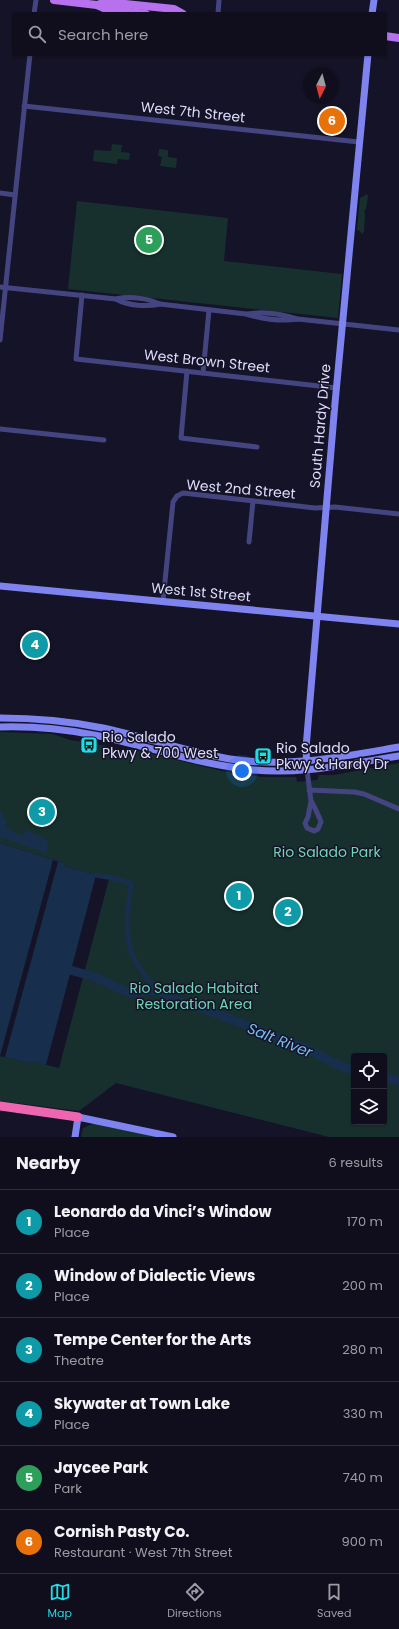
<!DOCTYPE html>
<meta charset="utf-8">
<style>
body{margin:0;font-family:Poppins,sans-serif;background:#1e1c2a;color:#f1f3f6}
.controls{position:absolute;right:12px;bottom:12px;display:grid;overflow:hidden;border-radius:4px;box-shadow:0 1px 3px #0004}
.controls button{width:36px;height:36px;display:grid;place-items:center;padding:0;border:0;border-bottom:1px solid #302e3b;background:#100e1d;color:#f1f3f6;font:20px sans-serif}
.compass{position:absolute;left:303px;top:68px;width:36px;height:36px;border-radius:50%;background:#100e1d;box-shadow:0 1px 3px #0004;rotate:186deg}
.you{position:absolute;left:242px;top:771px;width:14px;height:14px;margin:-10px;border:3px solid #fff;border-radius:50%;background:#1a73e8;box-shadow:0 0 0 6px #1a73e833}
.badge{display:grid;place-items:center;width:26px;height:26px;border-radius:50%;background:#1fdde5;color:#fff;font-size:13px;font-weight:700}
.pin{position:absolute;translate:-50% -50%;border:2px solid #fff;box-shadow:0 1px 4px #0006}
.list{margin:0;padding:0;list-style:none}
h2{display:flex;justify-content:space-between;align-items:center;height:52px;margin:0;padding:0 16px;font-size:17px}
h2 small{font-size:13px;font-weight:400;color:#9c9ca4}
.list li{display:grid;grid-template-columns:26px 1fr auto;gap:12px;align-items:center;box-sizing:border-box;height:64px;padding:0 16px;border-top:1px solid #302e3b}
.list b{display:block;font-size:15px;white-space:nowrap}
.list p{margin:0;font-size:13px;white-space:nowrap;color:#9c9ca4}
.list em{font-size:13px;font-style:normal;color:#9c9ca4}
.icon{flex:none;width:22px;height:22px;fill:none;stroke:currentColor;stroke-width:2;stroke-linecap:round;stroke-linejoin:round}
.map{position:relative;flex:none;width:399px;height:1137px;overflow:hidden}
.search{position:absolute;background:#100e1d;box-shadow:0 1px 3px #0004;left:12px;right:12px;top:12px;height:44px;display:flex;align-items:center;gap:10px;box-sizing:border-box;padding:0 14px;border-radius:4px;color:#9c9ca4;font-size:15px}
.sheet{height:436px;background:#100e1d}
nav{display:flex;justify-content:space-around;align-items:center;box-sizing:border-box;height:56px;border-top:1px solid #302e3b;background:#100e1d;font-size:11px;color:#9c9ca4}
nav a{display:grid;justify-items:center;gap:2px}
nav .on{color:#1fdde5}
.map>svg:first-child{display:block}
.green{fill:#17302e;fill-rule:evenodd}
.water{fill:#172f4c}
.pier{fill:#151327}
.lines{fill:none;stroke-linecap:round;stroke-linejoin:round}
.canal{stroke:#172f4c;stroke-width:5}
.river{stroke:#172f4c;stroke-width:9}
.street{stroke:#444580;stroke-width:5}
.secondary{stroke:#7f83f0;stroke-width:7}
.primary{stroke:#b871ee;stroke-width:8}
.highway{stroke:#ed66af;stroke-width:9}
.labels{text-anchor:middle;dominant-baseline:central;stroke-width:3;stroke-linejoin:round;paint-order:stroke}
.street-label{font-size:14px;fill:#deddfb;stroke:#151327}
.poi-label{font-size:14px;fill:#deddfb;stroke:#151327;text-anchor:start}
.park-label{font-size:14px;fill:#70d4b5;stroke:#151327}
.water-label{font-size:15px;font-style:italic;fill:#77beef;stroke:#151327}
</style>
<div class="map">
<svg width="399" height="1137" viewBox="0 0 399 1137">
<rect width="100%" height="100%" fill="#151327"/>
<g class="green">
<polygon points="112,144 122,145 121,152 130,153 129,160 118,159 117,164 93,161 94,150 111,151"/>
<polygon points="159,149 168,150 168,157 177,158 176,168 160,166 162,157 158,156"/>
<polygon points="367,194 368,196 366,209 364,211 365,214 364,232 362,234 360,231 357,230 360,198"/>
<polygon points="77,201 228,218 224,261 342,274 338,318 68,289"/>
<path d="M0 732 53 734 70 740 106 746 113 752 120 753 131 749 222 771 262 777H296L297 782 317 780 319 775H334L399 763V1137H329L116 1083 79 1111 0 1101V1056L28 1063 35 1062 59 1068 109 879 64 866V863L0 843ZM354 1056H384V1122H354Z"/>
<polygon points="95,1123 158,1137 81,1137 83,1128"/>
</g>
<g class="water">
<polygon points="0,812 3,813 2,816 6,820 6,828 23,836 26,830 48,840 47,853 0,837"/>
<polygon points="0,843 64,863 64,866 96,875 46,1065 35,1062 28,1063 0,1056"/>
</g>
<polygon class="pier" points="53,860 58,862 5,1057 0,1056"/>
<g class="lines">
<path class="canal" d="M96 875 113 878 130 883 131 886C128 906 125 928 130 948 134 963 147 978 156 990"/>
<g class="river">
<polyline points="59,967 95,977 118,988 131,993 156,990 161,992 178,1001 207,1010 307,1049 334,1063 354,1071"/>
<polyline points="384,1077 399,1081"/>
</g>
<g class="street">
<polyline points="34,14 36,0"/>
<polyline points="218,14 219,0"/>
<polyline points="24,106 359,142"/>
<polyline points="0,193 15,195"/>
<path d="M0 287 116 299C130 296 147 298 160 304L246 314C263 319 280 322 298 319L399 330"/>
<polyline points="82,295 76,359 337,388"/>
<path d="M116 299C128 306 147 307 160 304"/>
<path d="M248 314C264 311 281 314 297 319"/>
<polyline points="0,340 30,54"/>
<polyline points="187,371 181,438 257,447"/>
<polyline points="203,373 209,310"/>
<polyline points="0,429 104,440"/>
<polyline points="249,542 253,501"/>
<polyline points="163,601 173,502 177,496 183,493 315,508 335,507 399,514"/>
<path d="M307 770 311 801 308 817 305 823 307 828 314 831 318 829 321 822C320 819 313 803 311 801"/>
<polyline points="309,790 354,792 364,794 399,809"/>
</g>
<g class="secondary">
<polyline points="372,14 374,0"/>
<polyline points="0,586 399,624"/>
<path d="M0 718C34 718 69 721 103 728 145 737 187 752 230 759 289 768 341 757 399 747"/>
<path d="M0 727C31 726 63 729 94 735 144 745 194 763 245 769 297 776 348 764 399 756"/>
<polyline points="307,770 306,748 335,403 368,54"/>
<polyline points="75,1137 78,1117 173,1137"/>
</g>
<g class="primary">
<polyline points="54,0 97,5 106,9 146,14"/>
<polyline points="97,5 106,2 174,9 183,14"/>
<polyline points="385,36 399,38"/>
</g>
<polyline class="highway" points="0,1106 78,1117"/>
</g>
<defs>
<g id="bus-square" transform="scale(0.9)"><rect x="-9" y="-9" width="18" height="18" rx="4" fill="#1fdde5" stroke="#151327"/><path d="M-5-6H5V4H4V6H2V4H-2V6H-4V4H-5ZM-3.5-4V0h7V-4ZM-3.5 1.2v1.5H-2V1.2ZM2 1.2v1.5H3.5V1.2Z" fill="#111"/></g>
</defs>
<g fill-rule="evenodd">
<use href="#bus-square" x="89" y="745"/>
<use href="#bus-square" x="263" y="756"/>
</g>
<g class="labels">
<g class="street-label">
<text transform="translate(193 112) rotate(6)">West 7th Street</text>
<text transform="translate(207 361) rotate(6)">West Brown Street</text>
<text transform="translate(320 426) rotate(-85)">South Hardy Drive</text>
<text transform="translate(241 489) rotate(5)">West 2nd Street</text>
<text transform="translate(201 592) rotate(5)">West 1st Street</text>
</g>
<g class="poi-label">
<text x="102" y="737">Rio Salado<tspan x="102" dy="16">Pkwy &amp; 700 West</tspan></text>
<text x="276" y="748">Rio Salado<tspan x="276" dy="16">Pkwy &amp; Hardy Dr</tspan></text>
</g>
<g class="park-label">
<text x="327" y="852">Rio Salado Park</text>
<text x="194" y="988">Rio Salado Habitat<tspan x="194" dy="16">Restoration Area</tspan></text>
</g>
<g class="water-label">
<text transform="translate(280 1040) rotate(22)">Salt River</text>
</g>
</g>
</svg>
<div class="controls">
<button><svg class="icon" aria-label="locate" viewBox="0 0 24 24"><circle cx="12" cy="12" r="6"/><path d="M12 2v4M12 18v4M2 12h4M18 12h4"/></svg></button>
<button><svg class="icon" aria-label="layers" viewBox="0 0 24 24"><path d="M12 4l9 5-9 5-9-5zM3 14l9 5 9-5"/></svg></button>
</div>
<svg class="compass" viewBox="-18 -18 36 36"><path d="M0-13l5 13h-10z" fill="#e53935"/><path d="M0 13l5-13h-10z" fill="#9c9ca4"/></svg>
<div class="you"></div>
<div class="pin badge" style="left:239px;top:896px;background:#0f9aa8">1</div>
<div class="pin badge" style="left:288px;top:912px;background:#0f9aa8">2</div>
<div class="pin badge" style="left:42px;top:812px;background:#0f9aa8">3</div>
<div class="pin badge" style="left:35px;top:645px;background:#0f9aa8">4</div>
<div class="pin badge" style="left:149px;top:240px;background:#2e9e5b">5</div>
<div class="pin badge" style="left:332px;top:121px;background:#e8710a">6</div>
<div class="search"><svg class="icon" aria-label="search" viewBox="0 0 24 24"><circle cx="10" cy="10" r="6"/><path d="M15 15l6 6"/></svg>Search here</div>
</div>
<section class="sheet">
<h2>Nearby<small>6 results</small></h2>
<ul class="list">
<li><span class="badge" style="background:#0f9aa8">1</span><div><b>Leonardo da Vinci’s Window</b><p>Place</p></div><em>170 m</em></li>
<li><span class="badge" style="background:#0f9aa8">2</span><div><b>Window of Dialectic Views</b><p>Place</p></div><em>200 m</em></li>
<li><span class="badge" style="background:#0f9aa8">3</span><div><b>Tempe Center for the Arts</b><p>Theatre</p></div><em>280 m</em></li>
<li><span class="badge" style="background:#0f9aa8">4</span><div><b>Skywater at Town Lake</b><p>Place</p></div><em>330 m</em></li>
<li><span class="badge" style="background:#2e9e5b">5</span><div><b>Jaycee Park</b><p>Park</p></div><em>740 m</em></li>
<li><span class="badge" style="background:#e8710a">6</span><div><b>Cornish Pasty Co.</b><p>Restaurant · West 7th Street</p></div><em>900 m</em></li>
</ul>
</section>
<nav>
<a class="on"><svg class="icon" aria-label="map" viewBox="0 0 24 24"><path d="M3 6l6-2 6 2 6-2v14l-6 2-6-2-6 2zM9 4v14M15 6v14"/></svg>Map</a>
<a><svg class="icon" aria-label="directions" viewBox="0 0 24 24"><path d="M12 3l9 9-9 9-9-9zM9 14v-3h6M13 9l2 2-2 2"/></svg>Directions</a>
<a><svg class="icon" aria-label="saved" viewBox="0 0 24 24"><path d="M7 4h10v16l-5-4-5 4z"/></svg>Saved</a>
</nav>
